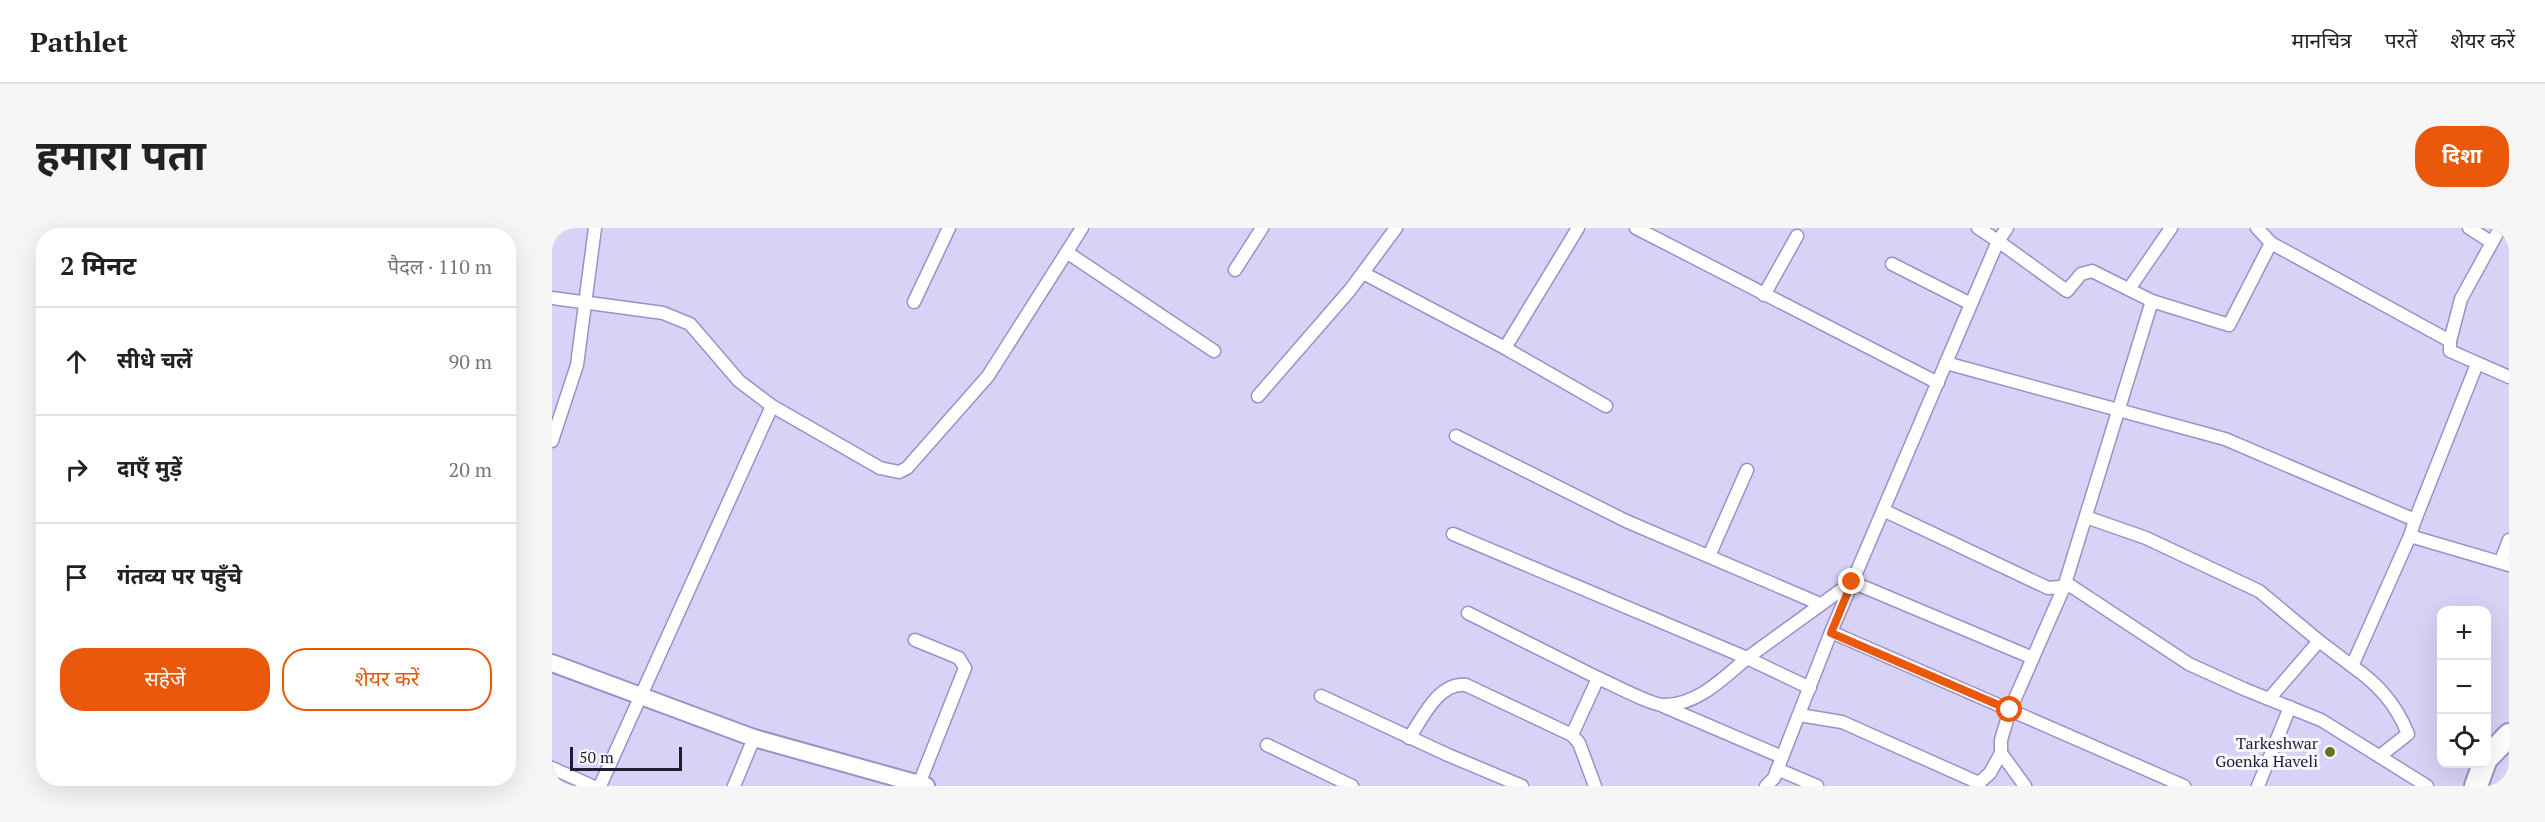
<!DOCTYPE html>
<html lang="hi">
<meta charset="utf-8">
<style>
body{margin:0;font-family:"PT Serif","Noto Sans Devanagari",serif;background:#f6f6f6;color:#222}
.controls{position:absolute;right:18px;bottom:18px;display:grid;overflow:hidden;border-radius:12px;box-shadow:0 6px 24px #0002}
.controls button{width:54px;height:54px;display:grid;place-items:center;padding:0;border:0;border-bottom:2px solid #e0e0e0;background:#fff;color:#222;font:30px sans-serif}
.scale{position:absolute;left:18px;bottom:15px;width:112px;box-sizing:border-box;padding-left:6px;border:3px solid #201d32;border-top:0;font-size:16px;line-height:21px;white-space:nowrap;color:#201d32;-webkit-text-stroke:4px #f9f8fe;paint-order:stroke}
.stop{position:absolute;width:18px;height:18px;margin:-14px;border:4px solid #ea580c;border-radius:50%;background:#fff}
.stop.end{background:#ea580c;border-color:#fff;box-shadow:0 2px 6px #0008}
.list{margin:0;padding:0;list-style:none}
h2{display:flex;justify-content:space-between;align-items:center;height:78px;margin:0;padding:0 24px;font-size:26px}
h2 small{font-size:20px;font-weight:400;color:#767676}
.list li{display:grid;grid-template-columns:39px 1fr auto;gap:18px;align-items:center;box-sizing:border-box;height:108px;padding:0 24px;border-top:2px solid #e0e0e0}
.list b{display:block;font-size:22px;white-space:nowrap}
.list em{font-size:20px;font-style:normal;color:#767676}
.actions{display:flex;gap:12px;padding:18px 24px}
.actions a{flex:1;padding:14px 0;border:2px solid #ea580c;border-radius:24px;text-align:center;font-size:21px;color:#ea580c}
.actions .main{background:#ea580c;color:#fff}
.icon{flex:none;width:33px;height:33px;fill:none;stroke:currentColor;stroke-width:2;stroke-linecap:round;stroke-linejoin:round}
.map{position:relative;flex:none;width:1957px;height:558px;overflow:hidden;border-radius:24px}
header{display:flex;align-items:center;gap:36px;box-sizing:border-box;height:84px;padding:0 30px;background:#fff;border-bottom:2px solid #e0e0e0}
header strong{font-size:28px}
nav{display:flex;gap:33px;margin-inline-start:auto;font-size:21px}
.intro{display:flex;align-items:center;justify-content:space-between;box-sizing:border-box;height:144px;padding:0 36px}
h1{margin:0;font-size:42px}
.button{padding:15px 27px;border-radius:24px;background:#ea580c;color:#fff;font-size:21px;font-weight:700}
main{display:flex;gap:36px;padding:0 36px}
aside{flex:1;background:#fff;border-radius:24px;box-shadow:0 6px 24px #0002}
.map>svg:first-child{display:block}
.lines{fill:none;stroke-linecap:round;stroke-linejoin:round}
.street-casing{stroke:#9991c7;stroke-width:15}
.secondary-casing{stroke:#9991c7;stroke-width:20}
.highway-casing{stroke:#9991c7;stroke-width:26}
.street{stroke:#fff;stroke-width:12}
.secondary{stroke:#fff;stroke-width:16}
.highway{stroke:#fff;stroke-width:22}
.route{stroke:#ea580c;stroke-width:8}
.poi-dot{fill:#6f7116;stroke:#f9f8fe;stroke-width:2}
.labels{text-anchor:middle;dominant-baseline:central;stroke-width:6;stroke-linejoin:round;paint-order:stroke}
.poi-label{font-size:16px;fill:#201d32;stroke:#f9f8fe;text-anchor:end}
</style>
<header>
<strong>Pathlet</strong>
<nav><a>मानचित्र</a><a>परतें</a><a>शेयर करें</a></nav>
</header>
<div class="intro"><h1>हमारा पता</h1><a class="button">दिशा</a></div>
<main>
<aside>
<h2>2 मिनट<small>पैदल · 110 m</small></h2>
<ul class="list">
<li><svg class="icon" aria-label="ahead" viewBox="0 0 24 24"><path d="M12 20V5M6 11l6-6 6 6"/></svg><div><b>सीधे चलें</b></div><em>90 m</em></li>
<li><svg class="icon" aria-label="right" viewBox="0 0 24 24"><path d="M7 20v-9h11M14 6l5 5-5 5"/></svg><div><b>दाएँ मुड़ें</b></div><em>20 m</em></li>
<li><svg class="icon" aria-label="arrive" viewBox="0 0 24 24"><path d="M6 21V4h12l-3 4 3 4H6"/></svg><div><b>गंतव्य पर पहुँचे</b></div></li>
</ul>
<div class="actions"><a class="main">सहेजें</a><a>शेयर करें</a></div>
</aside>
<div class="map">
<svg width="1957" height="558" viewBox="0 0 1957 558">
<rect width="100%" height="100%" fill="#d8d3f6"/>
<g class="lines">
<g class="street-casing">
<g id="street">
<polyline points="1026,0 953,120 1054,178"/>
<polyline points="1084,0 1386,155"/>
<polyline points="1426,0 1446,13 1455,0"/>
<polyline points="1705,0 1719,15 1898,113 1898,123 1957,149"/>
<polyline points="1917,0 1939,14"/>
<polyline points="516,25 662,123"/>
<polyline points="1340,36 1419,76"/>
<polyline points="683,42 710,0"/>
<polyline points="811,45 953,120"/>
<polyline points="1577,61 1619,0"/>
<polyline points="1212,67 1245,8"/>
<polyline points="0,70 111,85 138,96 187,153 220,178 328,240 347,244 355,240 436,148 530,0"/>
<polyline points="1600,73 1677,97 1719,15"/>
<polyline points="362,74 397,0"/>
<polyline points="1898,113 1909,71 1948,0"/>
<polyline points="1394,135 1673,211 1863,292 1858,308 1957,337"/>
<polyline points="706,168 798,62 844,0"/>
<polyline points="904,208 1074,293 1268,376"/>
<polyline points="0,213 25,137 43,0"/>
<polyline points="1331,282 1496,360 1519,358 1637,436 1692,461 1769,492 1875,558"/>
<polyline points="1534,289 1594,310 1707,363 1767,413"/>
<polyline points="1863,292 1925,136"/>
<polyline points="901,306 1195,430 1300,354 1481,430"/>
<polyline points="1157,328 1195,242"/>
<polyline points="1949,333 1957,312"/>
<polyline points="916,385 1046,450"/>
<polyline points="363,412 407,430 413,440 367,556"/>
<path d="M1800 438C1826 456 1844 476 1856 506L1829 527"/>
<polyline points="769,468 896,527 970,558"/>
<polyline points="1717,471 1767,413 1800,438 1858,308"/>
<polyline points="1111,478 1230,529"/>
<polyline points="1247,487 1290,494 1427,555 1438,545 1449,525"/>
<path d="M1020 507 1046 450C1060 456 1099 477 1111 477 1144 478 1172 450 1195 430L1258 460"/>
<path d="M857 510C870 491 887 453 914 457L1020 507 1027 515 1043 558"/>
<polyline points="715,517 800,558"/>
<polyline points="0,540 40,558"/>
<polyline points="1225,541 1265,558"/>
<polyline points="48,558 220,178"/>
<polyline points="182,558 202,510"/>
<polyline points="1214,558 1222,550 1279,404"/>
<polyline points="1473,558 1449,525 1449,512 1458,482 1512,359 1600,73 1540,43 1529,46 1515,63 1446,13 1279,404 1632,558"/>
<polyline points="1706,558 1738,479"/>
</g>
</g>
<g class="secondary-casing">
<polyline id="secondary" points="0,435 202,510 374,558"/>
</g>
<g class="highway-casing">
<g id="highway">
<polyline points="1934,531 1957,507"/>
<polyline points="1924,558 1932,536"/>
</g>
</g>
<use href="#street" class="street"/>
<use href="#secondary" class="secondary"/>
<use href="#highway" class="highway"/>
</g>
<g class="lines">
<polyline class="route" points="1300,354 1279,405 1458,482"/>
</g>
<circle class="poi-dot" cx="1778" cy="524" r="6"/>
<g class="labels">
<g class="poi-label">
<text x="1766" y="515">Tarkeshwar<tspan x="1766" dy="18">Goenka Haveli</tspan></text>
</g>
</g>
</svg>
<div class="controls">
<button>+</button>
<button>−</button>
<button><svg class="icon" aria-label="locate" viewBox="0 0 24 24"><circle cx="12" cy="12" r="6"/><path d="M12 2v4M12 18v4M2 12h4M18 12h4"/></svg></button>
</div>
<div class="scale">50 m</div>
<div class="stop" style="left:1458px;top:482px"></div>
<div class="stop end" style="left:1300px;top:354px"></div>
</div>
</main>
